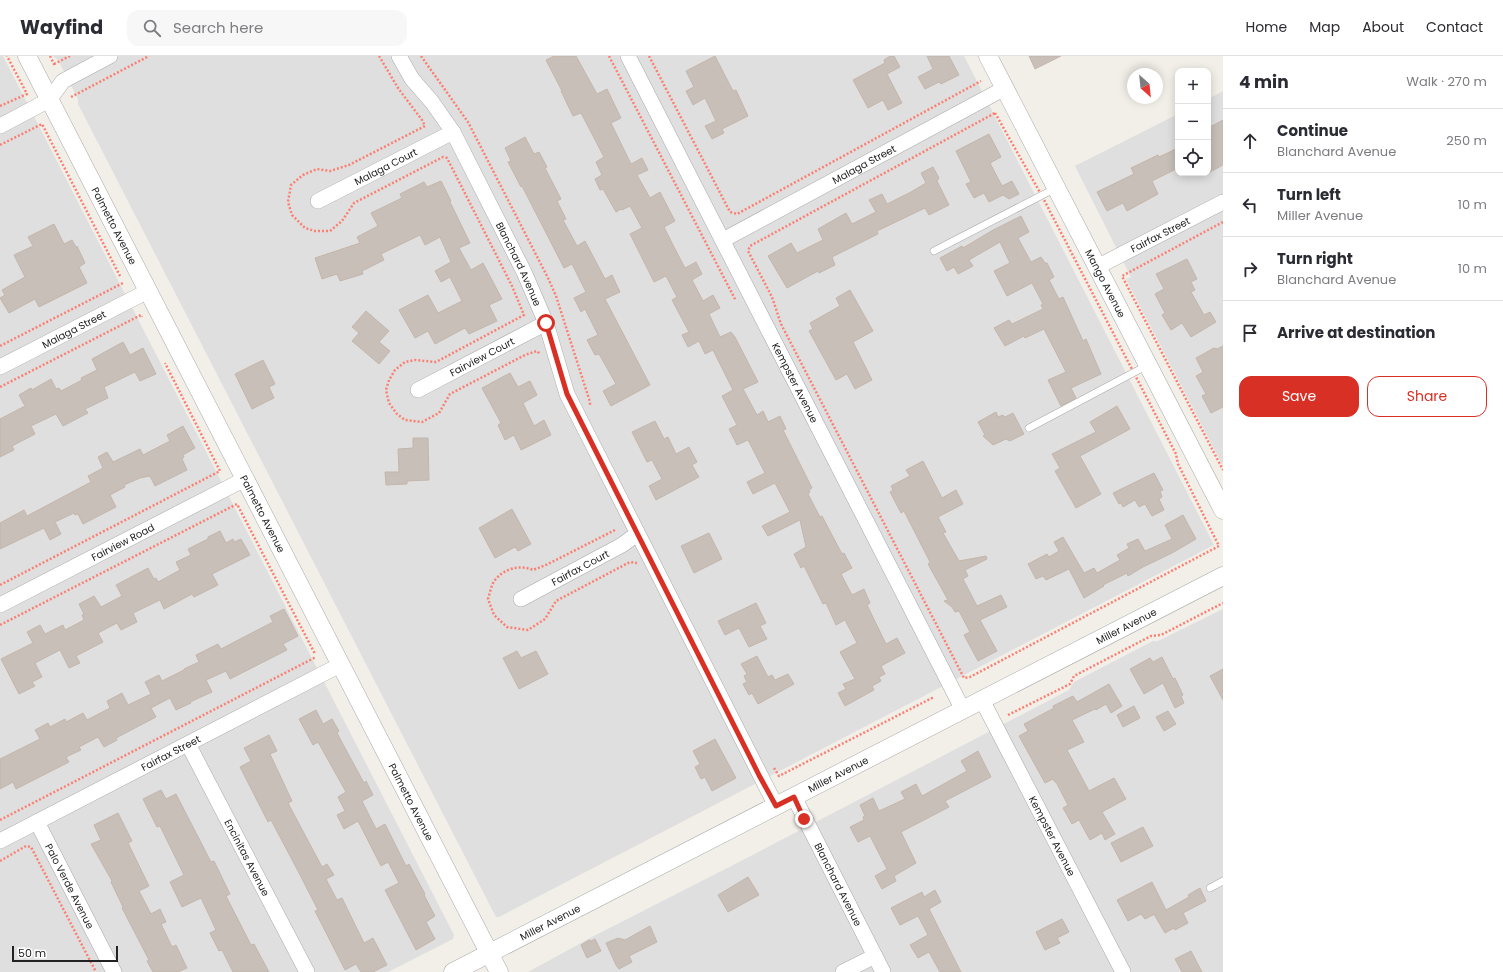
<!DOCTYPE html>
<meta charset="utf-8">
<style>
body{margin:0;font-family:Poppins,sans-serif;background:#f7f7f7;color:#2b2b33}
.controls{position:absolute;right:12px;top:12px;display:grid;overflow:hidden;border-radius:8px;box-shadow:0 2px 10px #0003}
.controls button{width:36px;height:36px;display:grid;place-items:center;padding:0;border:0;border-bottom:1px solid #e1e1e2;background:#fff;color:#2b2b33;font:20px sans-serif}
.compass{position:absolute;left:1127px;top:12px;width:36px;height:36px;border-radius:50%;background:#fff;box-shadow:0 2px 10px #0003;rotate:153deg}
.scale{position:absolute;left:12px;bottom:10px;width:106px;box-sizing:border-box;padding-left:4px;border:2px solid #222;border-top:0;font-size:11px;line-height:14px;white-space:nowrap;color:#222;-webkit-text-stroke:3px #fff;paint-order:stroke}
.stop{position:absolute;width:12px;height:12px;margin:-9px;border:3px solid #d93025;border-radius:50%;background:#fff}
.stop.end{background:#d93025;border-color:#fff;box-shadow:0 1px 4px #0008}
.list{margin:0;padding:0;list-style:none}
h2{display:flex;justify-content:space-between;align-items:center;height:52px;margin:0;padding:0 16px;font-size:17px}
h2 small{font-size:13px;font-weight:400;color:#7c7c81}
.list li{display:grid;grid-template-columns:26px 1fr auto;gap:12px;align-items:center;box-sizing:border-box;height:64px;padding:0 16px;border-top:1px solid #e1e1e2}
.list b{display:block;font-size:15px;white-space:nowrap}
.list p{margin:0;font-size:13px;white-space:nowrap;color:#7c7c81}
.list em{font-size:13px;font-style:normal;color:#7c7c81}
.actions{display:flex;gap:8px;padding:12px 16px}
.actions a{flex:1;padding:9px 0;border:1px solid #d93025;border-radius:12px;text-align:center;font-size:14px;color:#d93025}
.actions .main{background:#d93025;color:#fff}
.icon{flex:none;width:22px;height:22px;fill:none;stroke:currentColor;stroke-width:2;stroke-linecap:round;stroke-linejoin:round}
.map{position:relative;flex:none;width:1223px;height:916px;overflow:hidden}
header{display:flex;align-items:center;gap:24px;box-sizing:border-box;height:56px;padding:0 20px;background:#fff;border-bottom:1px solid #e1e1e2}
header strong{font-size:19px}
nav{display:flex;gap:22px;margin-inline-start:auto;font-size:14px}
.search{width:280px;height:36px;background:#f7f7f7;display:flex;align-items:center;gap:10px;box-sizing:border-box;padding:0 14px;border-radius:12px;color:#7c7c81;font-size:15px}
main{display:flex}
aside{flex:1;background:#fff}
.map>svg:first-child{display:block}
.residential{fill:#e0dfdf}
.building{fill:#c7bfb8;stroke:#c4b6ab}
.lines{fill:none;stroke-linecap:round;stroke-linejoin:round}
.service-casing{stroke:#a9a9a9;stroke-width:8}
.minor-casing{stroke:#a9a9a9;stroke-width:16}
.tertiary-casing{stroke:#a9a9a9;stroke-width:19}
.path{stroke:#fa8072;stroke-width:2.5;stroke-dasharray:2 2;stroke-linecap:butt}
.service{stroke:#fff;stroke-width:7}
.minor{stroke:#fff;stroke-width:15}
.tertiary{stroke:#fff;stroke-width:18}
.route{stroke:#d93025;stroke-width:5}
.labels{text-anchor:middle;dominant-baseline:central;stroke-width:3;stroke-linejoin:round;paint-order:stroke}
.street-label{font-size:10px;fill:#222;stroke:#fff}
</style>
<header>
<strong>Wayfind</strong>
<div class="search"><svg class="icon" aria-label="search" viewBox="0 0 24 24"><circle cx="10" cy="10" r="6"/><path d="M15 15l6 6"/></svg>Search here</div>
<nav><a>Home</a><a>Map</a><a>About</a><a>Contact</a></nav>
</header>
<main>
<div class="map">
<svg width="1223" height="916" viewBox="0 0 1223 916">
<rect width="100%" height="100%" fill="#f2efe9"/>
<g class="residential">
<polygon points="0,0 3,0 454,879 453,883 388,916 0,916"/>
<polygon points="53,0 964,0 1214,489 499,861 496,861 78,48 78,43 58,4"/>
<polygon points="1223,35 1223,410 1126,223 1131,221 1075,110 1178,58 1178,117 1208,117 1208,43"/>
<polygon points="1223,553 1223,916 528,916 590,882 743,804 1069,634 1074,626 1153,585 1158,585"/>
</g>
<g class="building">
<polygon points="554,0 576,0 597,38 607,33 621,62 611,67 631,108 642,102 648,114 637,119 650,142 660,136 675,165 664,171 672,187 685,212 696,206 702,218 692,224 703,245 713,239 720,252 709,258 720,281 731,276 735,281 758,326 743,333 757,359 763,355 768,366 780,360 786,373 783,374 812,432 809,434 810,436 808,438 820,461 822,460 842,498 844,497 852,512 841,518 852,539 864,533 870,547 867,549 886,588 897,582 905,597 881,610 885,618 879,621 881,625 872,630 874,634 845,650 838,637 846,633 843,628 855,623 840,596 857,587 845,564 836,569 826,547 823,548 804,510 801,512 794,498 806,491 800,464 768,480 762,470 790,456 775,427 753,438 747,426 765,417 748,384 737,389 729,373 737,369 722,340 733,334 713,294 705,298 699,285 688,291 682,279 689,276 672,244 677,241 666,220 654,226 630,178 642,172 630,150 622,154 621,153 616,156 603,133 600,134 595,123 602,119 596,106 604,101 581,57 573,60 561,35 562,35 546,4"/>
<polygon points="715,0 733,35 736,34 748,60 722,73 724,77 712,83 705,70 716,65 705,42 693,49 686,35 694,31 686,15"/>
<polygon points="890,0 894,0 900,11 887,18 902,47 888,54 883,44 868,52 853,24 885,7 884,4"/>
<polygon points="927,0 949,0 959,19 941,28 939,26 925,33 918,21 933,13"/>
<polygon points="1029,0 1061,0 1035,13"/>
<polygon points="1223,64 1223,109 1208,117 1208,72"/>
<polygon points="989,78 1001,101 990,107 1002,130 1012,125 1019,138 1009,143 1003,139 989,146 984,137 974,142 966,128 971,126 956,95"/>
<polygon points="525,81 534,98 539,96 547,111 545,112 561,143 557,145 566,163 563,164 577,190 585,185 605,223 612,219 620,236 605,243 650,329 611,350 603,335 616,328 599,298 595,299 587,284 598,279 585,253 581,256 574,242 586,236 572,208 564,212 522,130 521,131 508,106 511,105 505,92"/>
<polygon points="1178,92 1178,112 1152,125 1158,138 1127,155 1123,147 1107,155 1097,136 1134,118 1131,112 1158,99 1159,101"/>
<polygon points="933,111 939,122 937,125 949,149 929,159 925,152 877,175 878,178 832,201 835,209 819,217 818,215 787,232 768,200 791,187 797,197 823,184 818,173 846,157 852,168 876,156 869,144 882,138 887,148 911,136 926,127 921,117"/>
<polygon points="441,125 451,145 450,146 470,187 459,192 471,214 483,207 502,243 489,249 497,265 469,278 465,272 435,288 428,275 415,282 399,254 428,239 438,257 462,245 450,221 441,226 435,215 451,206 440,181 425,189 420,179 381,198 384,204 362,215 363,218 340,225 337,218 322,223 315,202 360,187 357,181 378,170 371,157 402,142 400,138 424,126 427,131"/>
<polygon points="1021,160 1029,176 1018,182 1031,206 1041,201 1045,207 1047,207 1054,221 1049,224 1059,243 1063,241 1083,285 1086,283 1101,318 1071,332 1076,342 1061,350 1048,324 1066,316 1044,273 1025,282 1024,280 1005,290 994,272 1009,264 1012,268 1043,253 1041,249 1043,248 1032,227 1007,240 994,215 1010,207 1000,186 969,204 973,210 958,218 954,211 947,215 940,202 962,190 963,192 993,174"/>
<polygon points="54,168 64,188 72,184 76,191 77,190 85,207 79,211 87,227 39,251 35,243 9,257 0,242 5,239 2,234 25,221 14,199 33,190 28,181"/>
<polygon points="1187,203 1197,223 1191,226 1195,234 1191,236 1204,259 1210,256 1216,266 1191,281 1182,267 1171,274 1162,259 1165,257 1155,238 1164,233 1156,218"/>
<polygon points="850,234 873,275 853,286 872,324 855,333 847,318 836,324 809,275 813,273 810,267 840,250 836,242"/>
<polygon points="366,255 389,275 379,286 390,295 379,308 352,285 359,277 352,271"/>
<polygon points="123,286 130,299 143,292 156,318 140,325 135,316 104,331 108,342 85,353 88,357 63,370 56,358 31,370 35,378 12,390 14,394 0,401 0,363 25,350 19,339 31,332 32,334 51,323 56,333 59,332 61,335 82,324 81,322 97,314 92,303"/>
<polygon points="1223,290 1223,351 1211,357 1202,340 1206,338 1196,320 1203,316 1196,302 1214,292 1217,293"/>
<polygon points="263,304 275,328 269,331 274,342 252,353 235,318"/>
<polygon points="510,317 518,331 530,325 537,339 523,347 534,370 544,364 551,379 521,394 514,379 505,384 498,369 501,367 482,332"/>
<polygon points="1117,350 1130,373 1080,400 1101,438 1076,452 1055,415 1060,412 1052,398 1096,376 1090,366"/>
<polygon points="996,356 998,361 1003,359 1005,361 1013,357 1024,378 1010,385 1006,383 993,389 983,380 985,379 978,366"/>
<polygon points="655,365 664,383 668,381 676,398 689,391 697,406 692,409 699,421 656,444 649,430 662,423 652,404 647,406 632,376"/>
<polygon points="183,370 195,392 183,399 184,401 182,403 187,414 155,430 150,420 140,422 124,429 125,431 110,439 116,451 83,468 78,458 75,459 74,457 55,466 61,478 50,484 44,472 0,493 0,467 24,454 27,460 91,426 88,420 103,412 98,401 107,396 113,406 140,393 143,399 170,385 167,379"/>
<polygon points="413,382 428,382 429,424 407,425 407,428 386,429 385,416 399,416 398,393 413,392"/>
<polygon points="923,405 942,442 956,434 963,448 938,461 946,476 943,477 959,505 986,500 987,503 965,514 968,520 963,523 977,550 1001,539 1007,551 980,564 997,595 978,605 964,579 970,576 959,555 955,556 952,551 944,545 948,544 928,508 930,506 904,455 901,457 890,436 893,434 891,430 910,420 906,414"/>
<polygon points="1154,417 1163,434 1160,435 1162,441 1159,443 1164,454 1152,460 1145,448 1139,451 1135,444 1123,451 1121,447 1119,448 1113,437"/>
<polygon points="512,453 531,488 518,495 515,491 495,502 479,472"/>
<polygon points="1183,459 1196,483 1172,497 1143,511 1128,520 1127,517 1103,529 1104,530 1084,542 1069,513 1046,524 1043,520 1036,523 1028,508 1047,498 1049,501 1059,495 1054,486 1063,481 1084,517 1094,512 1097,517 1120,504 1117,499 1129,492 1127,488 1138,483 1145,495 1172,483 1165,469"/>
<polygon points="220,475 226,487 233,483 234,486 241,483 250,499 212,518 218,529 194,541 192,538 164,553 160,544 133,557 137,566 121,574 117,567 98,577 103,586 76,600 80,607 69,612 60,594 35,607 42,621 32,626 35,630 19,638 1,603 33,587 27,576 40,569 45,578 63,569 65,574 84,564 82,559 84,558 79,548 94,540 101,551 122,540 116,529 148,512 154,523 156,522 158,526 180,514 176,506 191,499 188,493 208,483 208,481"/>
<polygon points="709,477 722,503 694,517 681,490"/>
<polygon points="756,547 766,567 760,570 767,583 749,591 739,572 725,579 718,565"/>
<polygon points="284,553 298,580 283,588 287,594 230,623 226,615 206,624 212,636 190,646 191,647 176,654 170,642 151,652 156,661 116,682 117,684 104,691 98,681 79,691 81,694 66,701 69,706 16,733 13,726 0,733 0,703 40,683 35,674 48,667 50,671 65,663 66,666 83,657 87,664 110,652 107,645 122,637 128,649 151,638 145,626 159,619 162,625 184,614 184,613 199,606 196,599 218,588 221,593 242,582 273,566 270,560"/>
<polygon points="517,595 521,602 536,595 548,618 519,633 503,602"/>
<polygon points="757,600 768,621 772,619 775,624 788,618 794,628 758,648 752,637 749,639 743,628 747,626 744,620 747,618 741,608"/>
<polygon points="1162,601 1173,623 1175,622 1183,639 1181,640 1184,647 1175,652 1163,627 1144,638 1130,613 1150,602 1153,606"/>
<polygon points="1223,613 1223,644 1210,620"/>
<polygon points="1109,628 1122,650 1111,657 1106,648 1096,654 1095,653 1072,664 1084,686 1067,694 1089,735 1114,722 1126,743 1102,756 1115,778 1105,784 1102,777 1090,784 1079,764 1072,768 1063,752 1068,749 1056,726 1055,726 1053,723 1045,727 1019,680 1028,675 1024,668 1054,652 1053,650 1073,640 1077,646"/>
<polygon points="1134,650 1140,662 1123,671 1117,659"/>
<polygon points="316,654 323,668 332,663 339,675 337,677 364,727 366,725 373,739 362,745 376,773 385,768 406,810 409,808 425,838 424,839 435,860 426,866 435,883 416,894 385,834 399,827 388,806 381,810 358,765 344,773 337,759 345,755 338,741 346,736 318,686 313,689 299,663"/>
<polygon points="1168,655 1176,668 1164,675 1156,661"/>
<polygon points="269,679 277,695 270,698 292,745 288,747 322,811 327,808 334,819 326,823 337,844 342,842 364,887 373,882 387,909 373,916 361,916 356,908 345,914 315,855 318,854 298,815 271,764 268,766 240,711 251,705 244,692"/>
<polygon points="715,683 736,722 712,735 705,721 701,723 695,711 700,708 693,695"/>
<polygon points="978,695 991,721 945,745 949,751 901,776 916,807 894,820 896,825 882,833 875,820 887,813 870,780 858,786 850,771 864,764 863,761 865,760 860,749 873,742 879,755 905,743 901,736 916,728 922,740 967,715 961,705"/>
<polygon points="161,734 166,743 176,738 211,806 214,805 230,838 226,840 251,889 254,888 269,916 233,916 222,894 219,895 210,877 216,874 201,842 182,851 170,826 184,819 160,770 157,771 143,743"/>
<polygon points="118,757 132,785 128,787 149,830 139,835 151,858 160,853 166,866 161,868 172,891 176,889 187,912 178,916 153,916 147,905 149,904 122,852 123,851 111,826 112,825 91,788 101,784 94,769"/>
<polygon points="1143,771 1153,790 1121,806 1111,787"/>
<polygon points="748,821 759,839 728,856 718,839"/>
<polygon points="1152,826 1166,854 1189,841 1188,839 1200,832 1206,845 1183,857 1188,867 1175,874 1174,872 1165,877 1155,860 1155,858 1145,863 1141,858 1128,865 1117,844"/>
<polygon points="935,834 941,846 929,853 961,916 940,916 929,896 918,902 910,889 928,879 918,860 900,869 891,852 922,836 924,841"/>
<polygon points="1062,863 1069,876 1057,882 1060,887 1045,894 1036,876"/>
<polygon points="650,870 657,886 629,900 632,906 619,913 616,909 606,887 618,882 625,884"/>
<polygon points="595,883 601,895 587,902 581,889 589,884 591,885"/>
<polygon points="1191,895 1202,916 1182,916 1175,903"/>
</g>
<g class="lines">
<g class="service-casing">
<g id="service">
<polyline points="934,195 1056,132"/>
<polyline points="1029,372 1148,309"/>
<polyline points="1210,832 1223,825"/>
</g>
</g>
<g class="minor-casing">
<g id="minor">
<path id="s1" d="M399 0 412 23 432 46 453 76 524 216 546 267 567 338 776 750"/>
<path id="s2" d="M628 0 963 654"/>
<polyline points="0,70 49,44 63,25 110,0"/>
<path id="s3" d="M318 145 453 76"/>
<path id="s4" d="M723 184 1005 32"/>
<path id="s5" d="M1097 211 1223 146"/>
<path id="s6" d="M0 311 148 235"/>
<path id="s7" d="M418 334 546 267"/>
<path id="s8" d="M521 543 622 489 637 478"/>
<path id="s9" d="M0 549 245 423"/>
<path id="s10" d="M982 644 1123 916"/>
<path id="s11" d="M188 688 307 916"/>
<path id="s12" d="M794 741 883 916"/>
<path id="s13" d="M37 766 114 916"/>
<path id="s14" d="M0 785 340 609"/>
<polyline points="843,916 875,900"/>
</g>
</g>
<g class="tertiary-casing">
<g id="tertiary">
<path id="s15" d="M27 0 499 916"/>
<path id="s16" d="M988 0 1223 454"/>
<path id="s17" d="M453 916 1223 520"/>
</g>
</g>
<g class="path">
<polyline points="50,0 55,10"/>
<polyline points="379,0 398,32 422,64 425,70 349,109 330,115 317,113 303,119 291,129 288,146 292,159 305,172 315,175 330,175 342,165 354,147 443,101 447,102 512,230 524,259 436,306 415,304 405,306 395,314 389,324 386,334 389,347 397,358 405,364 422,366 439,357 450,338 525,299 537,295 540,298"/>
<polyline points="421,0 468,66 548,222 556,240 590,346 590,350"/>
<polyline points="609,0 736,245"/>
<polyline points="649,0 730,156 737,158 981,25"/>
<polyline points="54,8 70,0"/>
<polyline points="71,41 149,0"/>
<polyline points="0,50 27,38 7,0"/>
<polygon points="995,57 1042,140 1176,398 1178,408 1219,490 970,621 964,622 781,268 772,241 748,195 750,190"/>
<polyline points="0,89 42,68 121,222"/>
<polyline points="1223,166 1122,220 1223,414"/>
<polyline points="0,290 123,227"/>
<polyline points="0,331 141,259 142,261"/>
<path d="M615 474 548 508 533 514C519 508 504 513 495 524 491 529 490 537 488 543L494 559 507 571 528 574 545 563 556 545 630 506 637 507"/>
<polyline points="0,529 220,415 165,307"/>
<polyline points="0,569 237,448 315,598"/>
<polyline points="1008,659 1070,628 1074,620 1151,580 1161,579 1223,547"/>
<polyline points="774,712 779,720 934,641"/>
<polyline points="0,764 316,601"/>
<polyline points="0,805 26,790 31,791 96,916"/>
</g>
<use href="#service" class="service"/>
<use href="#minor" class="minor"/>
<use href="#tertiary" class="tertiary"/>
</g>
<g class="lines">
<polyline class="route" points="546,267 567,338 760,721 776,750 794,741 804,763"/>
</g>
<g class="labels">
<g class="street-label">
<text stroke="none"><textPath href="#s4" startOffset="160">Malaga Street</textPath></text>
<text stroke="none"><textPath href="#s3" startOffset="76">Malaga Court</textPath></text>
<text stroke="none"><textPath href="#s15" startOffset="191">Palmetto Avenue</textPath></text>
<text stroke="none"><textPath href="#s5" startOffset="71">Fairfax Street</textPath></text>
<text stroke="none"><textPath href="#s1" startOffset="241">Blanchard Avenue</textPath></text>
<text stroke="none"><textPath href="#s16" startOffset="256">Mango Avenue</textPath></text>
<text stroke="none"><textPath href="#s6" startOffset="83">Malaga Street</textPath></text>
<text stroke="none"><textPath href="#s7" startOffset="72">Fairview Court</textPath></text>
<text stroke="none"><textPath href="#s2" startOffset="367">Kempster Avenue</textPath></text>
<text stroke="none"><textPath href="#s15" startOffset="515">Palmetto Avenue</textPath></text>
<text stroke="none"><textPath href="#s9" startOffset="138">Fairview Road</textPath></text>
<text stroke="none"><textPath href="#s8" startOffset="67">Fairfax Court</textPath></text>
<text stroke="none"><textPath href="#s17" startOffset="757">Miller Avenue</textPath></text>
<text stroke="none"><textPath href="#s14" startOffset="192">Fairfax Street</textPath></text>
<text stroke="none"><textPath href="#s17" startOffset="433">Miller Avenue</textPath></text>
<text stroke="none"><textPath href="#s15" startOffset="839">Palmetto Avenue</textPath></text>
<text stroke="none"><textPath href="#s10" startOffset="153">Kempster Avenue</textPath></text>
<text stroke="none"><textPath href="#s11" startOffset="128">Encinitas Avenue</textPath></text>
<text stroke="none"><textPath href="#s12" startOffset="98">Blanchard Avenue</textPath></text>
<text stroke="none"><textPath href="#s13" startOffset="72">Palo Verde Avenue</textPath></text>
<text stroke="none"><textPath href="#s17" startOffset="109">Miller Avenue</textPath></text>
</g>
</g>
</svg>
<div class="controls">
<button>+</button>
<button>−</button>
<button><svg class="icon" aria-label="locate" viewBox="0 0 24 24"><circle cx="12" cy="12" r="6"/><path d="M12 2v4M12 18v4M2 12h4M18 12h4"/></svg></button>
</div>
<svg class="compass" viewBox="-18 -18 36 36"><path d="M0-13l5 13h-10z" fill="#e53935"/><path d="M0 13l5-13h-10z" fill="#7c7c81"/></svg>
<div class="scale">50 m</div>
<div class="stop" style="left:546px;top:267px"></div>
<div class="stop end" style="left:804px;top:763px"></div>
</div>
<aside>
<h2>4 min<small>Walk · 270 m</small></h2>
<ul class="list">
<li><svg class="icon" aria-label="ahead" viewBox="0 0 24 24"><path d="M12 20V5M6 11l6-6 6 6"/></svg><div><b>Continue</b><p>Blanchard Avenue</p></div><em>250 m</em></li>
<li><svg class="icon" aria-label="left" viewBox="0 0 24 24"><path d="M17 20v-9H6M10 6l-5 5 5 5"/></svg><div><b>Turn left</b><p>Miller Avenue</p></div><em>10 m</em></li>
<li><svg class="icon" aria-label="right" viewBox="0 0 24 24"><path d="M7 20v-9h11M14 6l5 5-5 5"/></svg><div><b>Turn right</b><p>Blanchard Avenue</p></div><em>10 m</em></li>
<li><svg class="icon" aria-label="arrive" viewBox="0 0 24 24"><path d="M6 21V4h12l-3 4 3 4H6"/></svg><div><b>Arrive at destination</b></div></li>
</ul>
<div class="actions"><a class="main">Save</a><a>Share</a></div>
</aside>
</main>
